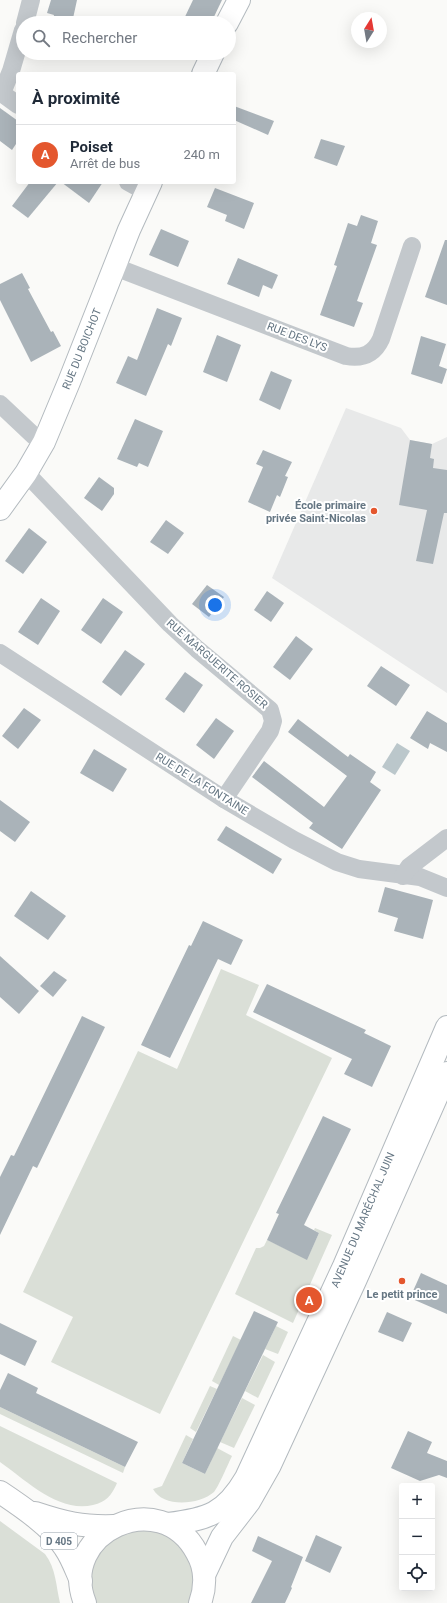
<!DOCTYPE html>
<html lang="fr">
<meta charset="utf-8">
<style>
body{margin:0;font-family:Roboto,sans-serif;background:#f6f6f7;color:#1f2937}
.controls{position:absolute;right:12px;bottom:12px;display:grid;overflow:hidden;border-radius:4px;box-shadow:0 4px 16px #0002}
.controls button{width:36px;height:36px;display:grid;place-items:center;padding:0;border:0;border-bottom:1px solid #e0e1e3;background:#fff;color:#1f2937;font:20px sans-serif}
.compass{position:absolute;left:351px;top:12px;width:36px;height:36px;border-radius:50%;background:#fff;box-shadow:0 4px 16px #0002;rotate:11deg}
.you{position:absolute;left:215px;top:605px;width:14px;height:14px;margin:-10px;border:3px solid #fff;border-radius:50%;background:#1a73e8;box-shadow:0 0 0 6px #1a73e833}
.badge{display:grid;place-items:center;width:26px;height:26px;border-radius:50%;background:#e4572e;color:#fff;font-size:13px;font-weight:700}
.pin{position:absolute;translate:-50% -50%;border:2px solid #fff;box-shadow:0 1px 4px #0006}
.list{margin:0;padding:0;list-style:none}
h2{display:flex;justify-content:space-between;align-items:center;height:52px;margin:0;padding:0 16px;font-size:17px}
h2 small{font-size:13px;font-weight:400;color:#747a83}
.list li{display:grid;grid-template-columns:26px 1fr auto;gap:12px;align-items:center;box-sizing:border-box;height:60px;padding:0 16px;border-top:1px solid #e0e1e3}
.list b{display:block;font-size:15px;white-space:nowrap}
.list p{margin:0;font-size:13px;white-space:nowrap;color:#747a83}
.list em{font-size:13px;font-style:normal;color:#747a83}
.icon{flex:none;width:22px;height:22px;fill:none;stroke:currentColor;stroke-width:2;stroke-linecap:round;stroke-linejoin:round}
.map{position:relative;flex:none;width:447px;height:1603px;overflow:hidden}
.search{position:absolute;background:#fff;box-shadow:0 4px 16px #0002;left:16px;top:16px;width:220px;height:44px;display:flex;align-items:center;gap:10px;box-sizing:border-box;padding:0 14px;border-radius:22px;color:#747a83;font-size:15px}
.panel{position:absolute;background:#fff;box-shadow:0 4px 16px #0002;left:16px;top:72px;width:220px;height:112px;border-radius:4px}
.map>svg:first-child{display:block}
.built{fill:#e8e9e9}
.green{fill:#dadfd7}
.water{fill:#bbc7cb}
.building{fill:#aab3b9}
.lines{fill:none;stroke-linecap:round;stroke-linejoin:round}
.secondary-casing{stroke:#b3babf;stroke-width:24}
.primary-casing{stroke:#b5babe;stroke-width:24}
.street{stroke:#c3c8cc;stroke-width:18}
.secondary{stroke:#fff;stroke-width:22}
.primary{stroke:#fff;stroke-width:22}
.poi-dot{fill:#e4572e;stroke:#fff;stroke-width:1.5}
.labels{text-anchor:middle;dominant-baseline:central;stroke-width:4;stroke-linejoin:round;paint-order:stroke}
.shield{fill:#fff;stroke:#939fa8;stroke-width:1}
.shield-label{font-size:10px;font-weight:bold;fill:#657683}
.street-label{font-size:11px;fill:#657683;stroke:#fff}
.poi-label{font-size:11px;font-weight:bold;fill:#657683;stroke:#fff;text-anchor:end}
</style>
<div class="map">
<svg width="447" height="1603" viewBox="0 0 447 1603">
<rect width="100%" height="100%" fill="#fafaf8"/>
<polygon class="built" points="346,408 401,428 410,440 432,444 447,437 447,693 272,578"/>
<g class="green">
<polygon points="221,969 259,985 246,1015 332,1058 160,1414 51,1362 73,1317 23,1292 138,1051 177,1069"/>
<polygon points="315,1228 332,1235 293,1323 235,1294 256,1248 260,1248 264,1246 267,1240 307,1259 319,1233 314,1230"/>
<polygon points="276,1326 288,1332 278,1354 265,1349"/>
<polygon points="233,1336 241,1340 219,1385 212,1381"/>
<polygon points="263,1355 275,1362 258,1398 245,1391"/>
<polygon points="210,1386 217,1389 196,1432 190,1428"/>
<polygon points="242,1398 255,1405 234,1448 220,1442"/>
<polygon points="0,1407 125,1467 123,1473 0,1414"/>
<path d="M0 1426 117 1483C112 1495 106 1502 93 1505 58 1513 26 1480 0 1462Z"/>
<path d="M186 1435 193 1439 182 1463 205 1474 217 1448 232 1456C228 1464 219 1486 214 1492 199 1505 163 1508 153 1489L162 1486Z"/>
<path d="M0 1521 45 1554C56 1568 56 1586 60 1603H0Z"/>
<path d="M151 1530C157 1532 163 1534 169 1536 172 1538 175 1542 178 1545 194 1560 197 1583 189 1603H96C84 1574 96 1547 123 1533 130 1529 143 1531 151 1530Z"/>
</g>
<polygon class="water" points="397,743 410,751 395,775 382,767"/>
<g class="building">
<polygon points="51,0 77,0 72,23 53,20 54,15 47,13"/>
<polygon points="193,0 222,0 211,23 182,23"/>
<polygon points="234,106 274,121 268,135 234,120"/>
<polygon points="0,108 18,121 18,141 12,150 0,141"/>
<polygon points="321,139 345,146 337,166 314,158"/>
<polygon points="30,182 58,182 28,218 12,206"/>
<polygon points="61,182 103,182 89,203"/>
<polygon points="215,188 254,203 244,229 225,221 227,215 207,207"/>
<polygon points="361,215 378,221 371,243 377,245 357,301 363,303 354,327 320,315 337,266 334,265 348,223 357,226"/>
<polygon points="161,229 189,241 178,267 149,255"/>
<polygon points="445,240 447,240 447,305 425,297"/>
<polygon points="238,258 278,275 272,289 263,285 259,297 227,284"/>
<polygon points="22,273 30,288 28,289 51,332 53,331 61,346 31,362 0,300 0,284"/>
<polygon points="157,308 182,318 171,346 168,344 146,396 116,383 128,356 137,360"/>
<polygon points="217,335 241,345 227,382 203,372"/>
<polygon points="421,336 446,344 439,366 447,369 442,384 411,374"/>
<polygon points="271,371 292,380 280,410 259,400"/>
<polygon points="135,419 163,431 148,467 139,463 137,467 117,459"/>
<polygon points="410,440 432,444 430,458 434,459 433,468 447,470 447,513 444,513 433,564 416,561 427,510 399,505"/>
<polygon points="263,450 292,462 285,476 288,477 280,497 277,495 270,512 248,502 263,467 256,464"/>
<polygon points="99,477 114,488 114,494 102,511 84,498"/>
<polygon points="166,520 184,533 168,554 150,542"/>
<polygon points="29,528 47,542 23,574 5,561"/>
<polygon points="207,585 224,597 209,617 192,604"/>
<polygon points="267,591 284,603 271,622 254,610"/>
<polygon points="41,598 60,611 38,645 18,632"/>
<polygon points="103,598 123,612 101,644 81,630"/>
<polygon points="296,636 313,649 290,680 273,667"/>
<polygon points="125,650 145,664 121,696 102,682"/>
<polygon points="381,666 410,685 396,706 367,686"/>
<polygon points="185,672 203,685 184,713 165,699"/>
<polygon points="24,708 41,720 18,749 2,736"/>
<polygon points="427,711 447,723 447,752 430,743 428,749 410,738"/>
<polygon points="216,718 234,731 214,759 196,745"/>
<polygon points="298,719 348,757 350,754 376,772 370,782 381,790 342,849 309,828 313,823 252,777 264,761 324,807 347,776 288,732"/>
<polygon points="94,749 127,769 113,792 80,773"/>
<polygon points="0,800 30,822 15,842 0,831"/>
<polygon points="226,826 282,859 273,874 217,840"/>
<polygon points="385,887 433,900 423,939 394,931 398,918 378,912"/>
<polygon points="31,891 66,916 48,940 14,916"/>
<polygon points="203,921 243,940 231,965 218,959 170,1058 141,1045 189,945 191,946"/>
<polygon points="0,956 39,991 19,1014 0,997"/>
<polygon points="54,971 67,980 53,997 40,986"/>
<polygon points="267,984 366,1030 364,1033 391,1046 372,1087 344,1074 352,1059 253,1012"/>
<polygon points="82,1016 105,1027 37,1168 33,1166 0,1235 0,1177 11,1155 14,1156"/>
<polygon points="323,1116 351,1129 304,1225 319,1233 307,1260 267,1240 279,1214 276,1213"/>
<polygon points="421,1273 447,1285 447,1314 410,1298"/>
<polygon points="254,1311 278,1322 205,1474 182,1463"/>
<polygon points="387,1312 412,1323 403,1342 378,1332"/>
<polygon points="0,1323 37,1341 25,1366 0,1354"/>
<polygon points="8,1373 38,1388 36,1393 138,1442 125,1467 0,1407 0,1390"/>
<polygon points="408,1431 432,1442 427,1453 447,1461 447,1478 439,1475 420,1481 391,1468"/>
<polygon points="316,1535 342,1547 330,1573 305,1561"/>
<polygon points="258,1536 303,1557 291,1587 292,1588 285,1603 251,1603 272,1561 252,1551"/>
</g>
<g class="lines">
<g class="secondary-casing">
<g id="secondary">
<polyline points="227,23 239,0"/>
<polyline points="203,74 213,53"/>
<polyline points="0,509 26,473 44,442 69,382 129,230 151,182"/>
<path d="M168 1524C208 1519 225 1514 246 1478L344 1266 447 1027"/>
<polyline points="204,1575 222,1537 249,1502 270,1465 355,1281 447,1073"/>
</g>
</g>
<g class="primary-casing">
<g id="primary">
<path d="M0 1492C21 1506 52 1527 65 1548 72 1558 76 1570 81 1581"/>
<path d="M35 1513C65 1523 82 1527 114 1526"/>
<path d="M85 1603C57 1532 161 1484 197 1553 206 1568 206 1587 200 1603"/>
</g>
</g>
<g class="street">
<polyline points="25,23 31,0"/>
<polyline points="0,92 18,105"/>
<polyline points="2,93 11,71 23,30"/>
<polyline points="128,182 146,192"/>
<path d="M115 267 346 356C363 359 374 354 381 339L412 246"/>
<polyline points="0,404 34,436 44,442"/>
<polyline points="26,473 170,624 197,649 270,710 273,721 270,731 224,799"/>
<polyline points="0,653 224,799 294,840 337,862 359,869 420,877 447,888"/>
<polyline points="403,876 409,867 447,838"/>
</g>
<use href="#secondary" class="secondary"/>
<use href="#primary" class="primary"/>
</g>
<g class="poi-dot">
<circle cx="374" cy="511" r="4"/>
<circle cx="402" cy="1281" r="4"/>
</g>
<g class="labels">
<rect class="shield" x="41" y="1533" width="36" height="16" rx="3"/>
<g class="shield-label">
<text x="59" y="1541">D 405</text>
</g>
<g class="street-label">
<text transform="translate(297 337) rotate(21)">RUE DES LYS</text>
<text transform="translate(82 349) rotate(-68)">RUE DU BOICHOT</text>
<text transform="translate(217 664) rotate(41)">RUE MARGUERITE ROSIER</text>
<text transform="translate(202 784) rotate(32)">RUE DE LA FONTAINE</text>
<text transform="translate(363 1220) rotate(-67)">AVENUE DU MARÉCHAL JUIN</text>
</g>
<g class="poi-label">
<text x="366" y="505">École primaire<tspan x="366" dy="13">privée Saint-Nicolas</tspan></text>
<text x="402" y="1294" text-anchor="middle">Le petit prince</text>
</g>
</g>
</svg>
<div class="controls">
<button>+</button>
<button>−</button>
<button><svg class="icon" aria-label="locate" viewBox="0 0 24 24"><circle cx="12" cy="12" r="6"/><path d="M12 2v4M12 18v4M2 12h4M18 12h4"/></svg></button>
</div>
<svg class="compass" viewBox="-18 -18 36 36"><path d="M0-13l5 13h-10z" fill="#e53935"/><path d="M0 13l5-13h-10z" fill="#747a83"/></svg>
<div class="you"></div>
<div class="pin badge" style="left:309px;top:1300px">A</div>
<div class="search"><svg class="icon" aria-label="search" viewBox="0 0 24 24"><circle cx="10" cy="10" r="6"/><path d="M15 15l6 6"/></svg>Rechercher</div>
<section class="panel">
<h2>À proximité<small></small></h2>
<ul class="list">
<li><span class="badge">A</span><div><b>Poiset</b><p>Arrêt de bus</p></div><em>240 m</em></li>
</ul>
</section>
</div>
